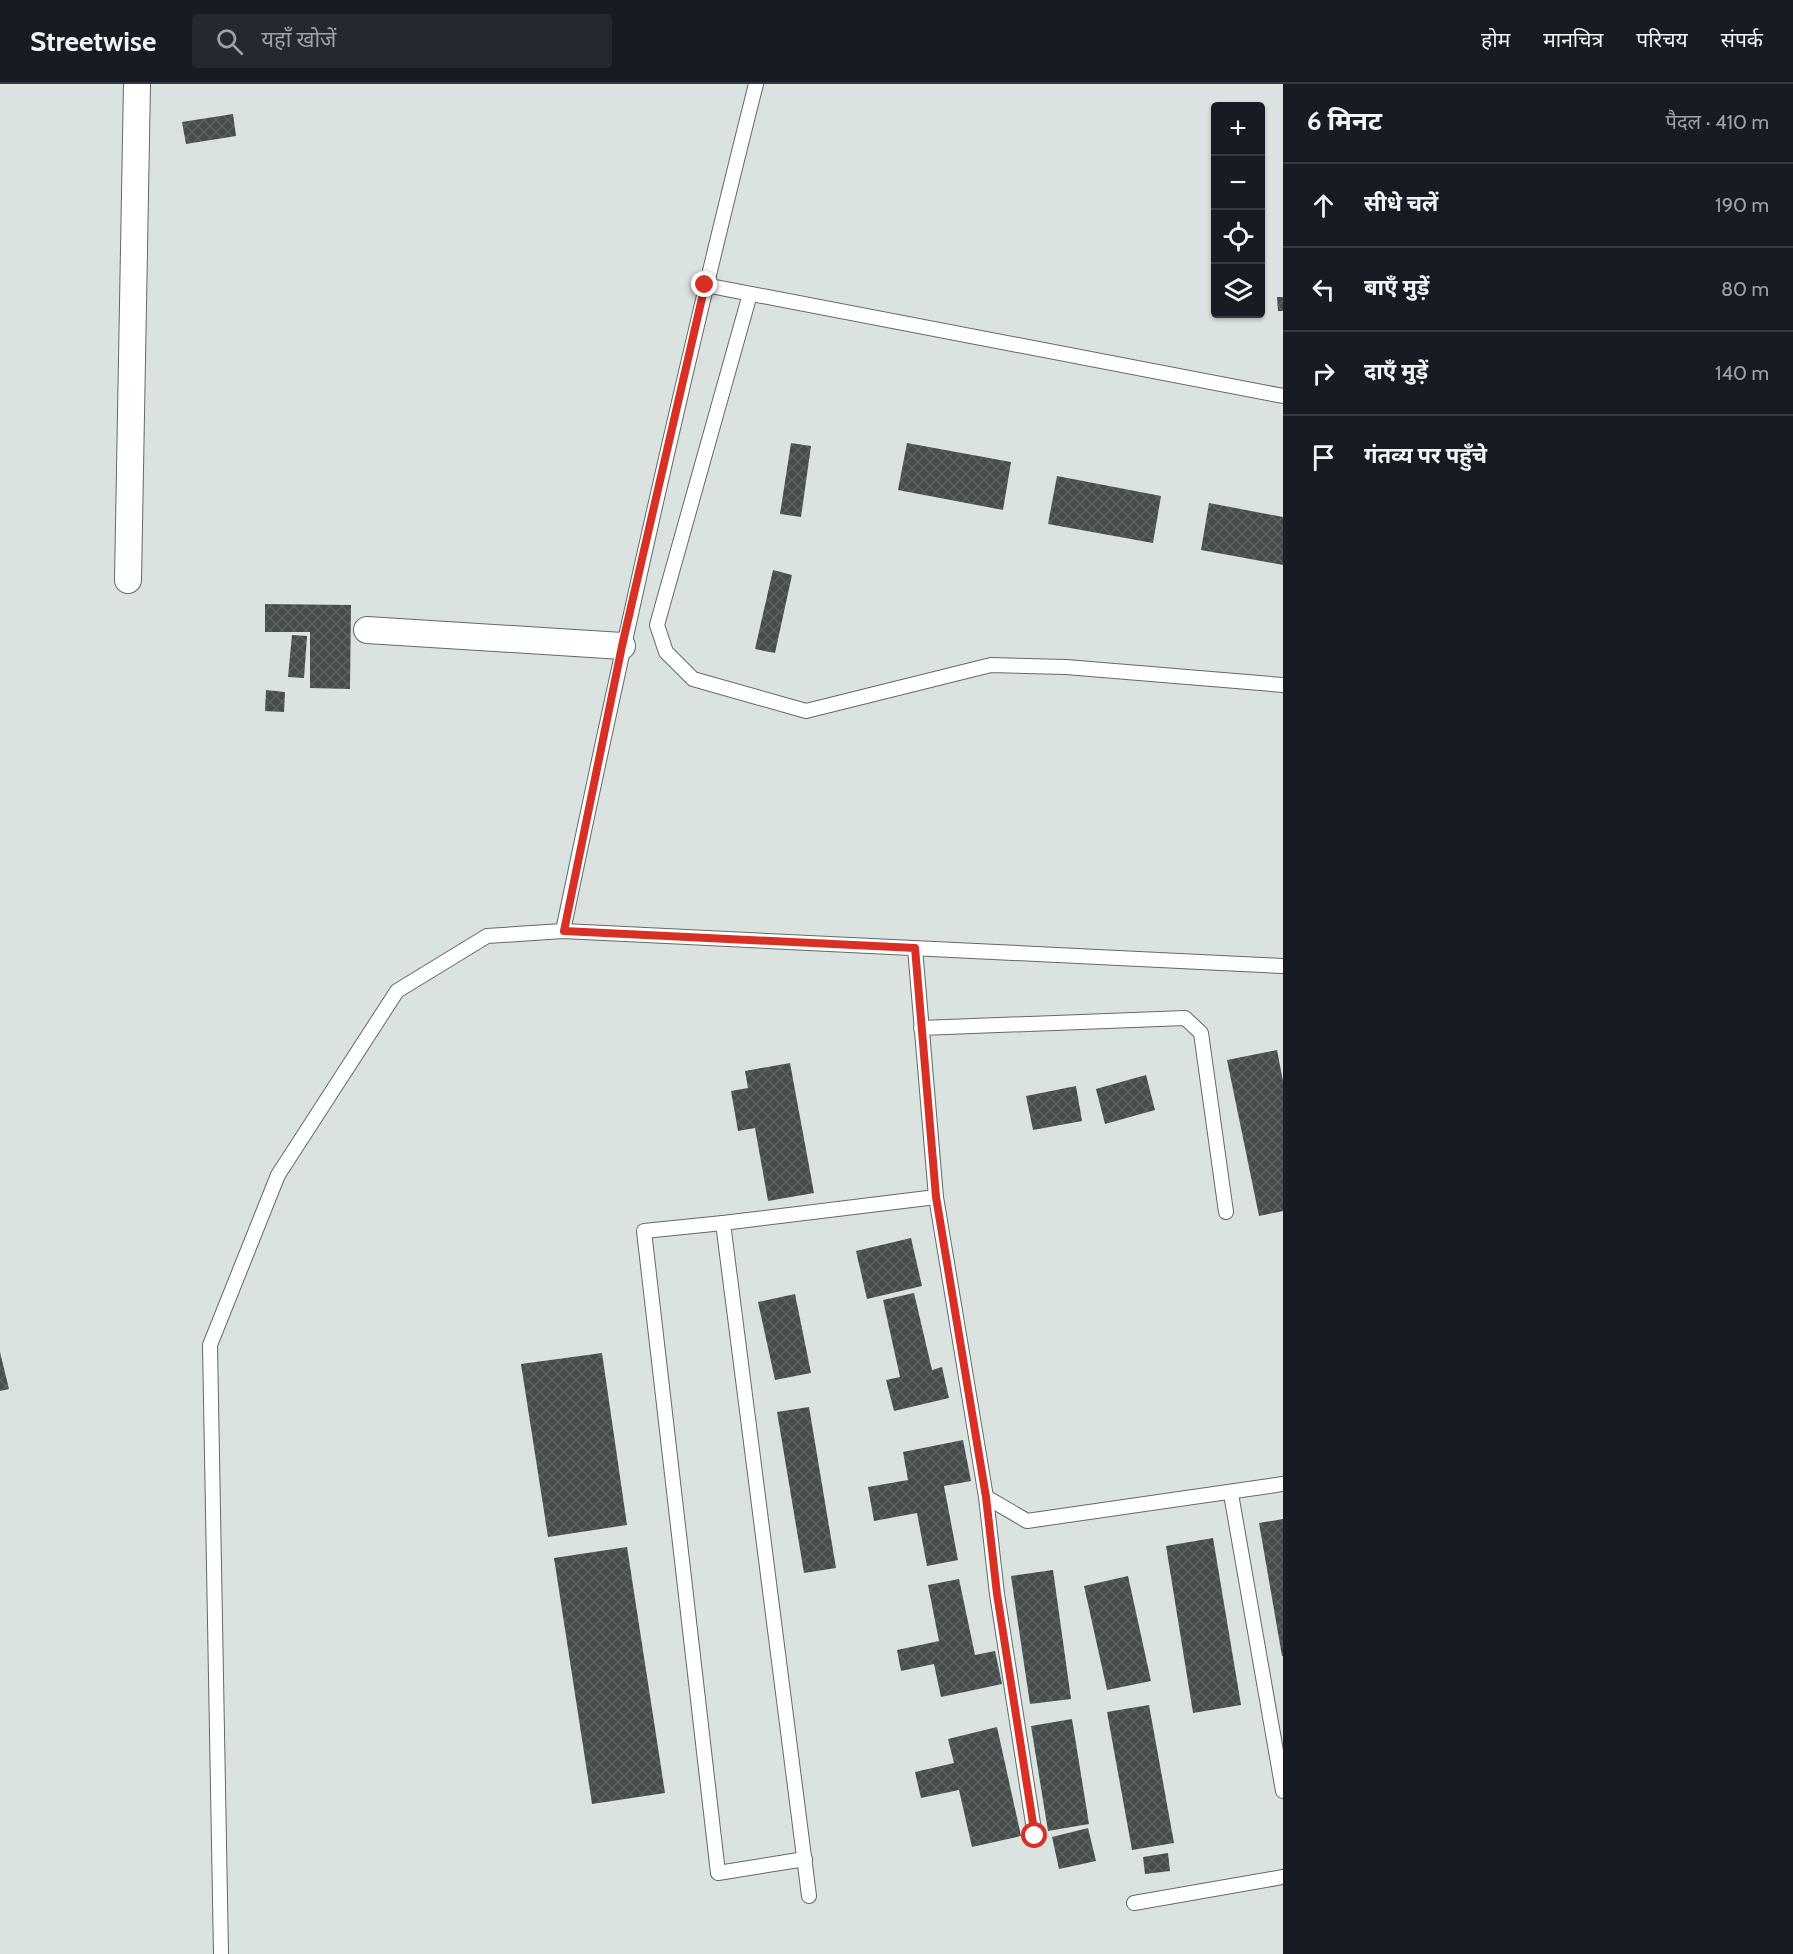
<!DOCTYPE html>
<html lang="hi">
<meta charset="utf-8">
<style>
body{margin:0;font-family:Cabin,"Noto Sans Devanagari",sans-serif;background:#242831;color:#f1f3f6}
.controls{position:absolute;right:18px;top:18px;display:grid;overflow:hidden;border-radius:6px;box-shadow:0 2px 4px #0004}
.controls button{width:54px;height:54px;display:grid;place-items:center;padding:0;border:0;border-bottom:2px solid #363941;background:#171b24;color:#f1f3f6;font:30px sans-serif}
.stop{position:absolute;width:18px;height:18px;margin:-14px;border:4px solid #d93025;border-radius:50%;background:#fff}
.stop.end{background:#d93025;border-color:#fff;box-shadow:0 2px 6px #0008}
.list{margin:0;padding:0;list-style:none}
h2{display:flex;justify-content:space-between;align-items:center;height:78px;margin:0;padding:0 24px;font-size:26px}
h2 small{font-size:20px;font-weight:400;color:#9ea1a6}
.list li{display:grid;grid-template-columns:39px 1fr auto;gap:18px;align-items:center;box-sizing:border-box;height:84px;padding:0 24px;border-top:2px solid #363941}
.list b{display:block;font-size:22px;white-space:nowrap}
.list em{font-size:20px;font-style:normal;color:#9ea1a6}
.icon{flex:none;width:33px;height:33px;fill:none;stroke:currentColor;stroke-width:2;stroke-linecap:round;stroke-linejoin:round}
.map{position:relative;flex:none;width:1283px;height:1870px;overflow:hidden}
header{display:flex;align-items:center;gap:36px;box-sizing:border-box;height:84px;padding:0 30px;background:#171b24;border-bottom:2px solid #363941}
header strong{font-size:28px}
nav{display:flex;gap:33px;margin-inline-start:auto;font-size:21px}
.search{width:420px;height:54px;background:#242831;display:flex;align-items:center;gap:15px;box-sizing:border-box;padding:0 21px;border-radius:6px;color:#9ea1a6;font-size:22px}
main{display:flex}
aside{flex:1;background:#171b24}
.map>svg:first-child{display:block}
.building{fill:url(#building-cross-hatch)}
.lines{fill:none;stroke-linecap:round;stroke-linejoin:round}
.lane-casing{stroke:#626a67;stroke-width:16}
.street-casing{stroke:#626a67;stroke-width:28}
.lane{stroke:#fff;stroke-width:14}
.street{stroke:#fff;stroke-width:26}
.route{stroke:#d93025;stroke-width:8}
</style>
<header>
<strong>Streetwise</strong>
<div class="search"><svg class="icon" aria-label="search" viewBox="0 0 24 24"><circle cx="10" cy="10" r="6"/><path d="M15 15l6 6"/></svg>यहाँ खोजें</div>
<nav><a>होम</a><a>मानचित्र</a><a>परिचय</a><a>संपर्क</a></nav>
</header>
<main>
<div class="map">
<svg width="1283" height="1870" viewBox="0 0 1283 1870">
<defs>
<pattern id="building-cross-hatch" width="8" height="8" patternUnits="userSpaceOnUse" patternTransform="scale(1.5)"><rect width="8" height="8" fill="#454e4d"/><path d="M0 0l8 8M0 8l8-8" fill="none" stroke="#5c6362"/></pattern>
</defs>
<rect width="100%" height="100%" fill="#dae3df"/>
<g class="building">
<polygon points="233,30 236,52 186,60 182,38"/>
<polygon points="1277,213 1283,213 1283,227 1278,227"/>
<polygon points="791,359 811,362 801,433 780,430"/>
<polygon points="907,359 1011,378 1003,426 898,406"/>
<polygon points="1057,392 1161,412 1153,459 1048,440"/>
<polygon points="1209,419 1283,433 1283,481 1201,466"/>
<polygon points="773,486 792,491 775,569 755,565"/>
<polygon points="265,520 351,521 350,605 310,604 310,548 265,548"/>
<polygon points="292,551 307,552 304,594 288,593"/>
<polygon points="266,606 285,608 284,628 265,627"/>
<polygon points="1277,966 1283,997 1283,1127 1259,1132 1227,976"/>
<polygon points="790,979 814,1109 768,1117 755,1044 738,1047 731,1007 748,1004 745,987"/>
<polygon points="1146,991 1155,1026 1105,1040 1096,1005"/>
<polygon points="1076,1002 1082,1037 1033,1046 1026,1012"/>
<polygon points="911,1154 922,1202 867,1215 856,1167"/>
<polygon points="914,1209 932,1286 942,1283 949,1314 894,1327 886,1296 900,1293 883,1216"/>
<polygon points="795,1210 811,1289 775,1296 758,1218"/>
<polygon points="0,1268 9,1305 0,1307"/>
<polygon points="602,1269 627,1441 548,1453 521,1280"/>
<polygon points="809,1323 836,1484 804,1489 777,1328"/>
<polygon points="963,1356 971,1397 944,1402 958,1476 927,1482 917,1429 874,1437 868,1403 908,1396 903,1368"/>
<polygon points="1283,1435 1283,1572 1282,1572 1259,1439"/>
<polygon points="1213,1454 1241,1621 1193,1629 1166,1462"/>
<polygon points="627,1463 665,1709 592,1720 554,1474"/>
<polygon points="1053,1486 1071,1615 1030,1620 1011,1492"/>
<polygon points="1128,1492 1151,1597 1107,1606 1084,1502"/>
<polygon points="959,1495 975,1571 995,1567 1002,1600 941,1613 934,1580 901,1587 897,1566 939,1557 928,1501"/>
<polygon points="1149,1621 1174,1759 1132,1766 1107,1628"/>
<polygon points="1072,1635 1089,1740 1048,1747 1031,1642"/>
<polygon points="997,1643 1021,1752 972,1763 959,1706 921,1714 915,1688 954,1679 948,1655"/>
<polygon points="1088,1744 1096,1777 1059,1785 1052,1753"/>
<polygon points="1168,1769 1170,1787 1145,1790 1143,1773"/>
</g>
<g class="lines">
<g class="lane-casing">
<g id="lane">
<polyline points="705,201 1283,312"/>
<polyline points="750,210 657,541 666,568 693,595 806,627 991,581 1066,583 1283,601"/>
<path d="M563 847C622 563 685 281 756 0"/>
<polyline points="915,864 936,1113 986,1413 997,1510 1035,1752"/>
<polyline points="921,944 1185,934 1201,949 1226,1128"/>
<polyline points="723,1139 644,1147 718,1789 805,1775"/>
<polyline points="1231,1410 1283,1707"/>
<polyline points="986,1413 1027,1437 1283,1400"/>
<polyline points="809,1812 723,1139 936,1113"/>
<polyline points="1134,1819 1283,1793"/>
<polyline points="221,1870 210,1261 278,1091 397,907 487,852 563,847 1283,882"/>
</g>
</g>
<g class="street-casing">
<g id="street">
<polyline points="128,496 137,0"/>
<polyline points="367,546 622,562"/>
</g>
</g>
<use href="#lane" class="lane"/>
<use href="#street" class="street"/>
</g>
<g class="lines">
<polyline class="route" points="705,201 622,562 564,847 915,864 936,1113 986,1413 997,1510 1035,1752"/>
</g>
</svg>
<div class="controls">
<button>+</button>
<button>−</button>
<button><svg class="icon" aria-label="locate" viewBox="0 0 24 24"><circle cx="12" cy="12" r="6"/><path d="M12 2v4M12 18v4M2 12h4M18 12h4"/></svg></button>
<button><svg class="icon" aria-label="layers" viewBox="0 0 24 24"><path d="M12 4l9 5-9 5-9-5zM3 14l9 5 9-5"/></svg></button>
</div>
<div class="stop" style="left:1035px;top:1752px"></div>
<div class="stop end" style="left:705px;top:201px"></div>
</div>
<aside>
<h2>6 मिनट<small>पैदल · 410 m</small></h2>
<ul class="list">
<li><svg class="icon" aria-label="ahead" viewBox="0 0 24 24"><path d="M12 20V5M6 11l6-6 6 6"/></svg><div><b>सीधे चलें</b></div><em>190 m</em></li>
<li><svg class="icon" aria-label="left" viewBox="0 0 24 24"><path d="M17 20v-9H6M10 6l-5 5 5 5"/></svg><div><b>बाएँ मुड़ें</b></div><em>80 m</em></li>
<li><svg class="icon" aria-label="right" viewBox="0 0 24 24"><path d="M7 20v-9h11M14 6l5 5-5 5"/></svg><div><b>दाएँ मुड़ें</b></div><em>140 m</em></li>
<li><svg class="icon" aria-label="arrive" viewBox="0 0 24 24"><path d="M6 21V4h12l-3 4 3 4H6"/></svg><div><b>गंतव्य पर पहुँचे</b></div></li>
</ul>
</aside>
</main>
